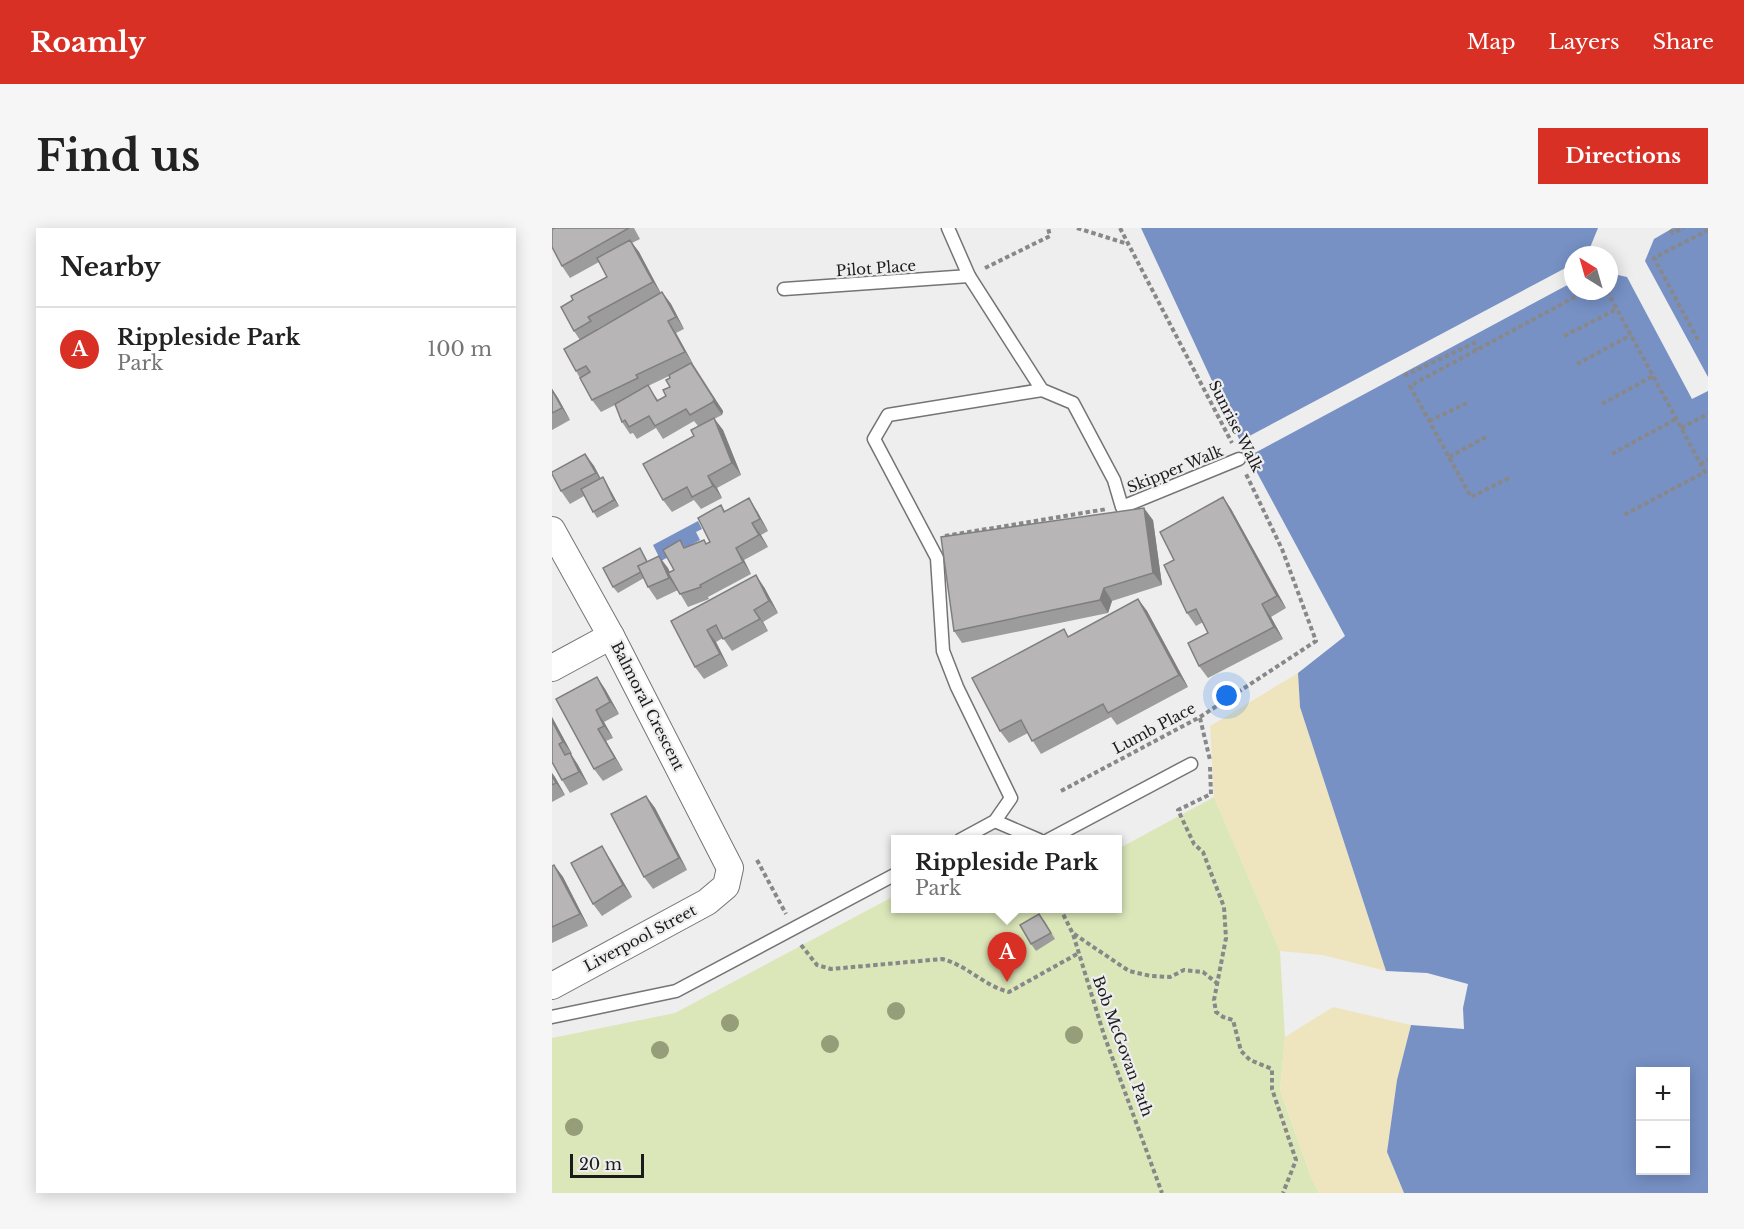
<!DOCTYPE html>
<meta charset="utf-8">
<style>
body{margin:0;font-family:"Libre Baskerville",serif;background:#f6f6f6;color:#222}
.controls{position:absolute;right:18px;bottom:18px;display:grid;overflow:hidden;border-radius:0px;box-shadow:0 3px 15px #0003}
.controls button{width:54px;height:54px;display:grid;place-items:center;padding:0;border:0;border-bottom:2px solid #e0e0e0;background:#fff;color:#222;font:30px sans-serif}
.compass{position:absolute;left:1012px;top:18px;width:54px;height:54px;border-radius:50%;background:#fff;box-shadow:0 3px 15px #0003;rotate:323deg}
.scale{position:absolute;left:18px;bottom:15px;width:74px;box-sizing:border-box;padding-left:6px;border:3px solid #1b1b1c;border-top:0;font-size:16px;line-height:21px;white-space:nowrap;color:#1b1b1c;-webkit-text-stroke:4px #eeeeef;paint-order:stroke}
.you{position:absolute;left:675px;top:468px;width:21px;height:21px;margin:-15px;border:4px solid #fff;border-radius:50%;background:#1a73e8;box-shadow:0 0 0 9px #1a73e833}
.badge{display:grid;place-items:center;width:39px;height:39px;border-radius:50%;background:#d93025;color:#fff;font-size:20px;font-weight:700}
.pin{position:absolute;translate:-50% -50px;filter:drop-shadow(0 2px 3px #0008)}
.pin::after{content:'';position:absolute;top:32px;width:21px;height:18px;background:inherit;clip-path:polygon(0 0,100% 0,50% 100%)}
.popup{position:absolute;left:339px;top:607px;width:231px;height:78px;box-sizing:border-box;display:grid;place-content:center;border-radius:0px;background:#fff;filter:drop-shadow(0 2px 4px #0005);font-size:20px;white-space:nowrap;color:#767676}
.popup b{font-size:22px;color:#222}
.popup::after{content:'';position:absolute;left:50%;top:100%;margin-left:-12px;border:12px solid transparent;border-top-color:#fff}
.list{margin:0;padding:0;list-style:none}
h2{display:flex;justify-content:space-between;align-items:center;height:78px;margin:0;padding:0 24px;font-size:26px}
h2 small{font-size:20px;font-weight:400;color:#767676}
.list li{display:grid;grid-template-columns:39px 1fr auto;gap:18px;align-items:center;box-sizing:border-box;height:84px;padding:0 24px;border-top:2px solid #e0e0e0}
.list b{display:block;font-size:22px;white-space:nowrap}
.list p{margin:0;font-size:20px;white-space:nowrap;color:#767676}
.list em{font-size:20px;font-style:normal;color:#767676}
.map{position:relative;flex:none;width:1156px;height:965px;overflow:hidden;border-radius:0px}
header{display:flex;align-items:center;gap:36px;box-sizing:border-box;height:84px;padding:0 30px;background:#d93025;color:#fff}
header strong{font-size:28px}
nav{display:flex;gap:33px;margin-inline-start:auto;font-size:21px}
.intro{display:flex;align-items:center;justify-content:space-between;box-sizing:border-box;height:144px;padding:0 36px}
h1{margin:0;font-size:42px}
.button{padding:15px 27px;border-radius:0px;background:#d93025;color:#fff;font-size:21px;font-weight:700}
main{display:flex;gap:36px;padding:0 36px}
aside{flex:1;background:#fff;border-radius:0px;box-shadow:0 3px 15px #0003}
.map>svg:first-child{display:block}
.green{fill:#dbe7b9}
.sand{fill:#eee5bf}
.water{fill:#7791c5;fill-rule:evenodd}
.pier{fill:#eeeeef}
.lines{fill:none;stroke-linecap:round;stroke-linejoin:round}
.service-casing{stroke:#747475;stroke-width:15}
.minor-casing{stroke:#747475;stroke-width:28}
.path{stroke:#888889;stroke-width:4;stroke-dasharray:4.5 3;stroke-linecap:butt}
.service{stroke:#fff;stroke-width:12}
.minor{stroke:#fff;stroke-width:26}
.tree{fill:#959d79}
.wall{fill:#9d9c9c;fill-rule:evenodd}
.shaded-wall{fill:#807f7f}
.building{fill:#b7b5b5;stroke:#807f7f;stroke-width:1.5}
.labels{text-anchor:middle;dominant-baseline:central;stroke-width:4.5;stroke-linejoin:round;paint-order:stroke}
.street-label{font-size:15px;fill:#1b1b1c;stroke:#eeeeef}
</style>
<header>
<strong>Roamly</strong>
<nav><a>Map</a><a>Layers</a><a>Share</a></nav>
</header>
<div class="intro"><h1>Find us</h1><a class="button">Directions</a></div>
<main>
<aside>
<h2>Nearby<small></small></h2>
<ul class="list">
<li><span class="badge">A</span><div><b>Rippleside Park</b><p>Park</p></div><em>100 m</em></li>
</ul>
</aside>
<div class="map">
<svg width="1156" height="965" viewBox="0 0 1156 965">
<rect width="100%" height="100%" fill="#eeeeef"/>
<polygon class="green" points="662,569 728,723 733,809 728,862 759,949 767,965 0,965 0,810 123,785 344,667 344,680 566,680 566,621"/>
<g class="sand">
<polygon points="746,445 748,479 834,743 770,727 728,723 662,569 658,498"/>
<polygon points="781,779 859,797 845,852 835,924 852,965 767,965 759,949 728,862 733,809"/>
</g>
<g class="water">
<path d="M589 0H1156V965H852L835 924 845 852 859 797 912 801 911 780 916 756 875 745 834 743 748 479 746 445 793 408 688 213ZM1021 27H1057V63H1021ZM1088 844H1134V942H1088Z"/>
<polygon points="146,293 150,301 144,304 148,312 109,333 101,317"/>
</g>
<g class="pier">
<polygon points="1046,0 1121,0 1102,11 1093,33 1156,149 1156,163 1140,171 1075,49 1057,45 1057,27 1035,27"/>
<polygon points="1021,36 1021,54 697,228 688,213"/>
</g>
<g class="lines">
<g class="service-casing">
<g id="service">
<polyline points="396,0 417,48 490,162 521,175 562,252 570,279 687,231"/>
<polyline points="232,61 417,48"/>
<polyline points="443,593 487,612"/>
<polyline points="408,612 443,593 459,570 405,459 391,423 385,330 322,211 336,187 490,162"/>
<polyline points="496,612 639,536"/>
<polyline points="0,789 124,763 344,646"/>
</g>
</g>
<g class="minor-casing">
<g id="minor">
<polyline points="0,302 59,408 178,640 174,658 155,674 0,758"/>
<polyline points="0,440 59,408"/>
</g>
</g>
<g class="path">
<polyline points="525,0 576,16"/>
<polyline points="568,0 680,215"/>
<polyline points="1118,2 1121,5 1132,0"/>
<polyline points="433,40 498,8 496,0"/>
<polyline points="1055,63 1153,244 1070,288"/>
<polyline points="1012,108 1065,81"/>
<polyline points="1146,112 1102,30 1156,2"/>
<polyline points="1025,136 1079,107"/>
<polyline points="853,145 854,147 922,115 925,122"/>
<polyline points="1050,176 1101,148"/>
<polyline points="877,193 915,175"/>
<polyline points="1129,200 1156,186"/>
<polyline points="1060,226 1124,191"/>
<polyline points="897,229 934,209"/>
<polyline points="1148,236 1156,232"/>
<polyline points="957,250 919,269 858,158 1034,63"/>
<polyline points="393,308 555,281"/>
<polyline points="648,490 658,532"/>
<polyline points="658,539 659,566 626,582 642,616 651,624 672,679 674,710 662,772 664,784 671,789 681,792 689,823 698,832 720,841 720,861 744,932 731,965"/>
<polyline points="509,563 648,489 764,413 730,321 694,246"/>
<polyline points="205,632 234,686"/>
<polyline points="508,680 521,706 552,807 610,965"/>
<polyline points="522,706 577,743 599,748 618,749 632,742 651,744 666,756"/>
<path d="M249 717 265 737 279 741 390 731C415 737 432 758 457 764L525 726"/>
</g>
<use href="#service" class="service"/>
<use href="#minor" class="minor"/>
</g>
<g class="tree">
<circle cx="344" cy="783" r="9"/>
<circle cx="178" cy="795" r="9"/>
<circle cx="522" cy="807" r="9"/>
<circle cx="278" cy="816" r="9"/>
<circle cx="108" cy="822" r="9"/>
<circle cx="22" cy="899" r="9"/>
</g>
<g class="wall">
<path d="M0 0H82L88 11 80 15 87 24 109 65 110 64 119 76 132 101 124 105 141 136 171 183 170 187 162 191 171 202 189 247 165 260 170 270 149 281 142 272 120 284 111 272 142 208 146 198 142 193 111 211 104 200 85 211 81 205 78 206 70 194 63 177 49 184 40 172 24 143 28 112 22 103 21 72 55 49 47 34 18 50 10 38 0 19ZM75 85 45 102V101ZM117 148 118 150V159L114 168 106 172 96 158Z"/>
<polygon points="0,161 6,170 18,192 0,202"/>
<polygon points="33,226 42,238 49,251 51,249 55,256 67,278 45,290 32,268 18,276 9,263"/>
<polygon points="671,269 679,281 734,380 719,389 731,411 656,450 647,438 656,405 651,394 644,398 635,385 622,332"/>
<polygon points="169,277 173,283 205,283 216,303 209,307 216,319 192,332 199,346 156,369 157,371 136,379 126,362 105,372 96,359 92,350 66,365 61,359 88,320 96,334 116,340 117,344 122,342 128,312 133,319 152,312 154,316 158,314"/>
<polygon points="601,292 610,357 560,373 556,385 410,415 402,403"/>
<polygon points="212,359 226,385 211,394 216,403 180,423 171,410 164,414 176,438 152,451 143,439 119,393"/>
<polygon points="586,371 595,383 636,459 565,497 559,489 489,526 476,505 457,515 448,503 517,409"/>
<polygon points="45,449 53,461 67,486 52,494 61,510 54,513 71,542 51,553 42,541"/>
<polygon points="0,489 20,526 19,526 26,537 36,556 18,565 10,552"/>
<polygon points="0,545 13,567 0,574"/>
<polygon points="94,568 103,580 135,642 101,661 92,649"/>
<polygon points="58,631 80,669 50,688 41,676"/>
<polygon points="2,637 11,649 36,698 0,715 0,638"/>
<polygon points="492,692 503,711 484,723 479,716"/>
</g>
<g class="shaded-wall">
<polygon points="78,12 87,24 109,66 101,54"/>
<polygon points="110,64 119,76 132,101 124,89"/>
<polygon points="116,93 124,105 141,136 133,124"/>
<polygon points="139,135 171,183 170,187 161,174"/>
<polygon points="0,161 6,170 18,192 10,180"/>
<polygon points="162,190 171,202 189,247 180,235"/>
<polygon points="33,226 42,238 52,257 44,245"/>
<polygon points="156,248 165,260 170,270 161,258"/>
<polygon points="51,249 55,256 67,278 62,272"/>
<polygon points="671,269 679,281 734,380 725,368"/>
<polygon points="197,270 205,283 216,303 208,291"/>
<polygon points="592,280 601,292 610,357 601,345"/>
<polygon points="200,295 209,307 216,319 207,307"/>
<polygon points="184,320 192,332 199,346 191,334"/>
<polygon points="107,328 116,340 126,362 117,350"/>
<polygon points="204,347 212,359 226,385 217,373"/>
<polygon points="552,360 560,373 556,385 548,372"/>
<polygon points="586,371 595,383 636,459 627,447"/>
<polygon points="710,376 719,389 731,411 722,399"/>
<polygon points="202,382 211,394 216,403"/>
<polygon points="155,402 164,414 176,438 168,426"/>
<polygon points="45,449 53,461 67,486 58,474"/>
<polygon points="44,482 52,494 61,510 52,498"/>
<polygon points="0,489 20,526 11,514 0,493"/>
<polygon points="46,501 54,513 71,542 63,530"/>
<polygon points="18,525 26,537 36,556 27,544"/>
<polygon points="0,545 3,549 13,567 4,555 0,548"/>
<polygon points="94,568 103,580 135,642 127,630"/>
<polygon points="50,618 58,631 80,669 71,657"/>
<polygon points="2,637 11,649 36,698 28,686"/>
</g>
<g class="building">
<polygon points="3,0 77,0 10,38 0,19 0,1"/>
<polygon points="78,12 101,54 36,89 39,93 22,103 9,79 21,72 19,68 55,49 45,30"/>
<polygon points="110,64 124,89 116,93 133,124 84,147 86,150 40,172 28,150 38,144 34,138 24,143 12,121"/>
<polygon points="139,135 162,171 161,174 138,187 134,181 103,198 97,188 77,199 73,192 70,194 63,176 96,157 105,173 114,168 111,162 118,159 114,152 118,150 117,147"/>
<polygon points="0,162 10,180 0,185"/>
<polygon points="162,190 180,235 156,248 161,258 140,269 135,259 111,272 91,236 142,208 139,202"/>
<polygon points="33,226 44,245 9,263 0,246 0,244"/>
<polygon points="51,249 62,272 41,284 29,261"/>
<polygon points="671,269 725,368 710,376 722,399 647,438 636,415 656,405 644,381 635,385 612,337 622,332 608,304"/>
<polygon points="197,270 208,291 200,295 207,307 184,320 191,334 148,357 149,359 128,366 116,345 122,342 111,322 128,312 132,320 152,312 154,316 158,314 146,290 169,277 172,284"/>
<polygon points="592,280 601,345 552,360 548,372 402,403 389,309"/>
<polygon points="88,320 95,334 86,338 89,344 61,359 51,340"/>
<polygon points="107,328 117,350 96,359 86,338"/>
<polygon points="204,347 217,373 202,382 208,391 171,411 164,397 155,402 168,426 143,439 119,393"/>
<polygon points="586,371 627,447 556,485 551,476 480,513 469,492 448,503 420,450 512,401 516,409"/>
<polygon points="45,449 58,474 44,482 52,498 46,501 63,530 42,541 4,471"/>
<polygon points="0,493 11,514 7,516 13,527 18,525 27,544 10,552 0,534"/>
<polygon points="0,548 4,555 0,557"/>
<polygon points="94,568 127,630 92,649 59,586"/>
<polygon points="50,618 71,657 41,676 19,635"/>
<polygon points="2,637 28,686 0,699 0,638"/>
<polygon points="487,686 499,705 479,716 468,697"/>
</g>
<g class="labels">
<g class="street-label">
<text transform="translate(324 40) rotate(-4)">Pilot Place</text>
<text transform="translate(684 198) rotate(63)">Sunrise Walk</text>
<text transform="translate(623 241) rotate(-22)">Skipper Walk</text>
<text transform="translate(96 478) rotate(63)">Balmoral Crescent</text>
<text transform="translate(602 500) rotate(-28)">Lumb Place</text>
<text transform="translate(88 710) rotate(-28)">Liverpool Street</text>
<text transform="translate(571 818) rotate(70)">Bob McGovan Path</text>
</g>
</g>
</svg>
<div class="controls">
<button>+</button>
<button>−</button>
</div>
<svg class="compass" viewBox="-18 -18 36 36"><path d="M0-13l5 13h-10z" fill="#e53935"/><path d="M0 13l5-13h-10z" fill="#767676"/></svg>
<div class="scale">20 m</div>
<div class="you"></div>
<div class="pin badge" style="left:455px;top:754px">A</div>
<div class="popup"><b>Rippleside Park</b>Park</div>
</div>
</main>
